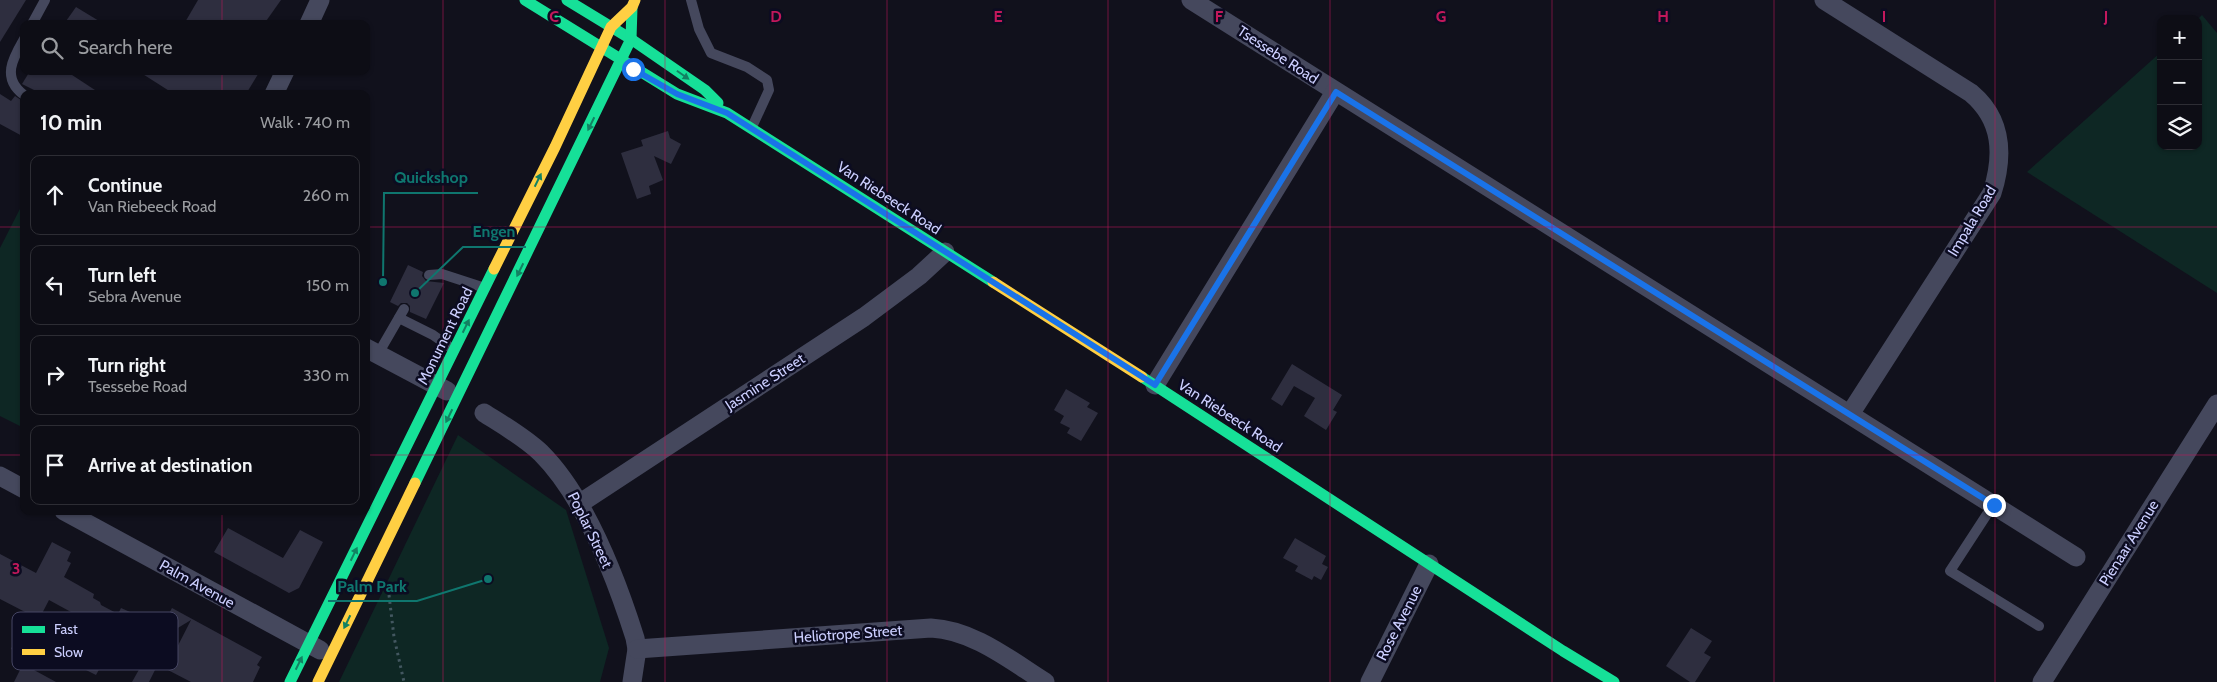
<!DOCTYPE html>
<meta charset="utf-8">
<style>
body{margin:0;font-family:Cabin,sans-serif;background:#16161e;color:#f1f3f6}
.controls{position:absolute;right:15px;top:15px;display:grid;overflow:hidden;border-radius:10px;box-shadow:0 1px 4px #0004}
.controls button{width:45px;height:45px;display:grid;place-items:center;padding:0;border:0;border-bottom:1px solid #2d2d34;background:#0d0d15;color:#f1f3f6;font:25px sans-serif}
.stop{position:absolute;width:15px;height:15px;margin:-11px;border:4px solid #1a73e8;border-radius:50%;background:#fff}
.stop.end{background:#1a73e8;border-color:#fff;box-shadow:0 1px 5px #0008}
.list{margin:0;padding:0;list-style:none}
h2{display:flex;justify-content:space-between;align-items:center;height:65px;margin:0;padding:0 20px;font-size:21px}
h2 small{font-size:16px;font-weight:400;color:#9a9ca0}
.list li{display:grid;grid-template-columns:32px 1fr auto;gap:15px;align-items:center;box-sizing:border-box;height:80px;margin:0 10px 10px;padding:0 10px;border:1px solid #2d2d34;border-radius:10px}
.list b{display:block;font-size:19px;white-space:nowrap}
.list p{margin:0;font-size:16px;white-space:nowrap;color:#9a9ca0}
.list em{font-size:16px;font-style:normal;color:#9a9ca0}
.icon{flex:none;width:28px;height:28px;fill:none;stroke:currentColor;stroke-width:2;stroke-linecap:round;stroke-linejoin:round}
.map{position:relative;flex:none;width:2217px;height:682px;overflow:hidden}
.search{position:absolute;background:#0d0d15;box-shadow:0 1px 4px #0004;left:20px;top:20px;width:350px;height:55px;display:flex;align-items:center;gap:12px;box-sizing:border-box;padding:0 18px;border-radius:10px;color:#9a9ca0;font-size:19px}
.panel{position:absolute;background:#0d0d15;box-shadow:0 1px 4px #0004;left:20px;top:90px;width:350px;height:425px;border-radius:10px}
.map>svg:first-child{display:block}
.green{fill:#0e2724}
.building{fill:#2e2e3f}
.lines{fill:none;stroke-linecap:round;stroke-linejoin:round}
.path{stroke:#435760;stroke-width:3;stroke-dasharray:2.5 4;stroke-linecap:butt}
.lane{stroke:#45485d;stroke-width:10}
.street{stroke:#45485d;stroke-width:19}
.fast{stroke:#16e098;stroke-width:11}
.slow{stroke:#ffcf43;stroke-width:11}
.oneway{fill:#128162}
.route{stroke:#1a73e8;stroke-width:6}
.grid{fill:none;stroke:#c2185b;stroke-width:1;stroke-opacity:0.55}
.labels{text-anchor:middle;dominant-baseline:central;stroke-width:5;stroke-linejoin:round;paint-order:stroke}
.street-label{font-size:15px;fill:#cccfff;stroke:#0c0c21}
.key{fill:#0c0c21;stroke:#464664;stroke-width:1}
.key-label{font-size:14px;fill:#cccfff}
.grid-label{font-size:16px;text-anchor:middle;font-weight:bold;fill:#c2185b;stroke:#0c0c21;stroke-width:5;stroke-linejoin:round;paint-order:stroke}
.leader{fill:none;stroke:#0f766e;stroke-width:2}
.callout-dot{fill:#0f766e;stroke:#0c0c21;stroke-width:2}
.callout-label{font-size:16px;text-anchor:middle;font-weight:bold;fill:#0f766e;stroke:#0c0c21;stroke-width:5;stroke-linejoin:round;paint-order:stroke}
</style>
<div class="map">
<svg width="2217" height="682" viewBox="0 0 2217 682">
<rect width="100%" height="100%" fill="#11111c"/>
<g class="green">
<polygon points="2202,15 2217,33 2217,293 2027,172 2161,52 2161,146 2198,146 2198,19"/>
<polygon points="24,201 24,428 0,416 0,248"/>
<polygon points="458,435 566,510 609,648 600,682 339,682"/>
</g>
<g class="building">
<polygon points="0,0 26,0 0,42"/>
<polygon points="198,0 281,0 264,24 184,24"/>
<polygon points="76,7 104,24 64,24"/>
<polygon points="30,71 66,71 101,94 42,94 22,84"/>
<polygon points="138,71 260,71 246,94 174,94"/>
<polygon points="0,94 11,101 15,96 24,102 24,137 0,124"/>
<polygon points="668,131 670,138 681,144 671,164 654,156 663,180 649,186 651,194 637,199 621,153 643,146 641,140"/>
<polygon points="408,265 423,272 422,276 426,281 444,283 426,319 410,312 410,306 407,303 401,303 398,306 390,302"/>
<polygon points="1292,364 1342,395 1333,410 1337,412 1326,430 1304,416 1315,398 1294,386 1282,406 1271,399"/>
<polygon points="1066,389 1090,403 1087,407 1098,413 1081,441 1067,433 1070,428 1060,423 1064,416 1054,410"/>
<polygon points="228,528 283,558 300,530 323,542 299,588 289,593 214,552"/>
<polygon points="1295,538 1326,556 1322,564 1328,567 1321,580 1314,576 1312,580 1295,571 1298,566 1283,558"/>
<polygon points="52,542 71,552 67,561 71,563 64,577 94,594 93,598 100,602 101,605 118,614 121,608 162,626 172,608 262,657 257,665 260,667 253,682 191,682 166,669 191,620 153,643 156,638 153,636 141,659 112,646 96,675 80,667 86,657 66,645 82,618 49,600 35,627 37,628 34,635 36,636 26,656 11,649 27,613 0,599 0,554 36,573"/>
<polygon points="1691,628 1712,641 1704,653 1711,657 1695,682 1690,682 1666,666"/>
<polygon points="145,659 157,666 149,682 132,682"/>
<polygon points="23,664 56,682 14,682"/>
</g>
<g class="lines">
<polyline class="path" points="389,595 394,637 404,682"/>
<g class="lane">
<polyline points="691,0 699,29 711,53 747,67 767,80 769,90 752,127"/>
<polyline points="32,24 45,0"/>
<path d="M24 39C13 58 1 78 24 95"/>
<polyline points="429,275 442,274 485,288"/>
<polyline points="399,318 433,335 454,350"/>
<polyline points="378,354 404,309"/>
<polyline points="1993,505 1950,571 2039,626"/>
</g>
<g class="street">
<polyline points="1191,0 2076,557"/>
<path d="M1824 0 1971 93C2003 120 2004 155 1992 193L1850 414"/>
<polyline points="309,24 320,0"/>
<polyline points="274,94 285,71"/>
<polyline points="366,348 447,391"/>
<polyline points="1155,385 1335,92"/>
<path d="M484 413C503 425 524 437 541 453 586 498 616 578 635 638L637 649 632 682"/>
<polyline points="0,476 24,489"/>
<polyline points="579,504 864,317 919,276 945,252"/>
<polyline points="64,511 320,650"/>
<path d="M637 649 931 628C973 630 1010 660 1045 682"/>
<polyline points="1370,682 1429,564"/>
<polyline points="2042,682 2217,404"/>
</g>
<g class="fast">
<polyline points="525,0 677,94 727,113 993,282"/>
<polyline points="567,0 631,39 705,90 718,103"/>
<polyline points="1142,377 1563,651 1614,682"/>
<polyline points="415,483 631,39 632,7"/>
<polyline points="290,682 494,269"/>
</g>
<g class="slow">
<polyline points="494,269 555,147 611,27 632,7 635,0"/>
<polyline points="993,282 1142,377"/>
<polyline points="318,682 415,483"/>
</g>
</g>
<defs><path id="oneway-solid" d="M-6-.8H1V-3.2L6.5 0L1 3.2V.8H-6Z" transform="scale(1.25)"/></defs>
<g class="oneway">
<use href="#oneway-solid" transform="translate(683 75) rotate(35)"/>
<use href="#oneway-solid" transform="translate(591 124) rotate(116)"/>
<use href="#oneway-solid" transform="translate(538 180) rotate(-64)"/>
<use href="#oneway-solid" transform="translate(520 270) rotate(116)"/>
<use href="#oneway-solid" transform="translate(466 326) rotate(-64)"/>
<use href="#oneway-solid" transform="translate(449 416) rotate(116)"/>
<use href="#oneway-solid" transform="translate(354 554) rotate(-64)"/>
<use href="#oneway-solid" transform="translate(347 622) rotate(116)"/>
<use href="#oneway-solid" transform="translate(299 663) rotate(-64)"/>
</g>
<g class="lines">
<polyline class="route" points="633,69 677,94 727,113 1155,385 1336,92 1994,505"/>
</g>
<path class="grid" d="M222 0V24M443 0V682M665 0V682M887 0V682M1108 0V682M1330 0V682M1552 0V682M1774 0V682M1995 0V682M222 71V94M0 227H24M366 227H2217M0 455H24M366 455H2217M222 511V682"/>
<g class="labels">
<g class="street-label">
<text transform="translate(1278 55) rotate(33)">Tsessebe Road</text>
<text transform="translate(889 198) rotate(33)">Van Riebeeck Road</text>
<text transform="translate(1972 221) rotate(-59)">Impala Road</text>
<text transform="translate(445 336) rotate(-64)">Monument Road</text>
<text transform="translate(765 382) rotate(-33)">Jasmine Street</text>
<text transform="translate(1230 416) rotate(33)">Van Riebeeck Road</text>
<text transform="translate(590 530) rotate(64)">Poplar Street</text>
<text transform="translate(2129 543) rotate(-58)">Pienaar Avenue</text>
<text transform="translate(197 584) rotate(29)">Palm Avenue</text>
<text transform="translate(1399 623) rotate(-63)">Rose Avenue</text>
<text transform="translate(848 634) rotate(-4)">Heliotrope Street</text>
</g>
</g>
<rect x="12" y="612" width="166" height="58" rx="8" class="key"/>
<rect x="22" y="626" width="23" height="7" fill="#16e098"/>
<rect x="22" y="649" width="23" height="6" fill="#ffcf43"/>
<g class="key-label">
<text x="54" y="634">Fast</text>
<text x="54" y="657">Slow</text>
</g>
<g class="grid-label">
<text x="554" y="22">C</text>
<text x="776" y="22">D</text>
<text x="998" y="22">E</text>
<text x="1219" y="22">F</text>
<text x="1441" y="22">G</text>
<text x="1663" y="22">H</text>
<text x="1884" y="22">I</text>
<text x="2106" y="22">J</text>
<text x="16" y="574">3</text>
</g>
<path class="leader" d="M383 282L384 193H478M415 293L463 247H526M488 579L417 601H328"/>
<g class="callout-dot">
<circle cx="383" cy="282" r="5"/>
<circle cx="415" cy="293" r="5"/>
<circle cx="488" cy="579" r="5"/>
</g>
<g class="callout-label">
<text x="431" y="183">Quickshop</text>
<text x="494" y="237">Engen</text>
<text x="372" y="592">Palm Park</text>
</g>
</svg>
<div class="controls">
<button>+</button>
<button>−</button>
<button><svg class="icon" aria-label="layers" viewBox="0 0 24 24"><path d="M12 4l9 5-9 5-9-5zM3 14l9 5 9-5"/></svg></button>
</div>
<div class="stop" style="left:633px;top:69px"></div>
<div class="stop end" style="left:1994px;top:505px"></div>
<div class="search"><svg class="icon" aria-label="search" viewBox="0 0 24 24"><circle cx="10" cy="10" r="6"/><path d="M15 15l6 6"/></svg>Search here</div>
<section class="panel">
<h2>10 min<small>Walk · 740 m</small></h2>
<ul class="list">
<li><svg class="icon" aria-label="ahead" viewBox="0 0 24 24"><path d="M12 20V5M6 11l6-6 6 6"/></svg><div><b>Continue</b><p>Van Riebeeck Road</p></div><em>260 m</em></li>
<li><svg class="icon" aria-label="left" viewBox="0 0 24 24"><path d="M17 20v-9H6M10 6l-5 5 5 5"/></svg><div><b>Turn left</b><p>Sebra Avenue</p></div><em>150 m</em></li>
<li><svg class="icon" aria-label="right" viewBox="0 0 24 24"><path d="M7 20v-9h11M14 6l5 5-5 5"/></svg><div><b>Turn right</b><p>Tsessebe Road</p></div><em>330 m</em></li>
<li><svg class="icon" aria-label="arrive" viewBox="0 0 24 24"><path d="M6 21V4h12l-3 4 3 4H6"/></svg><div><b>Arrive at destination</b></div></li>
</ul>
</section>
</div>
